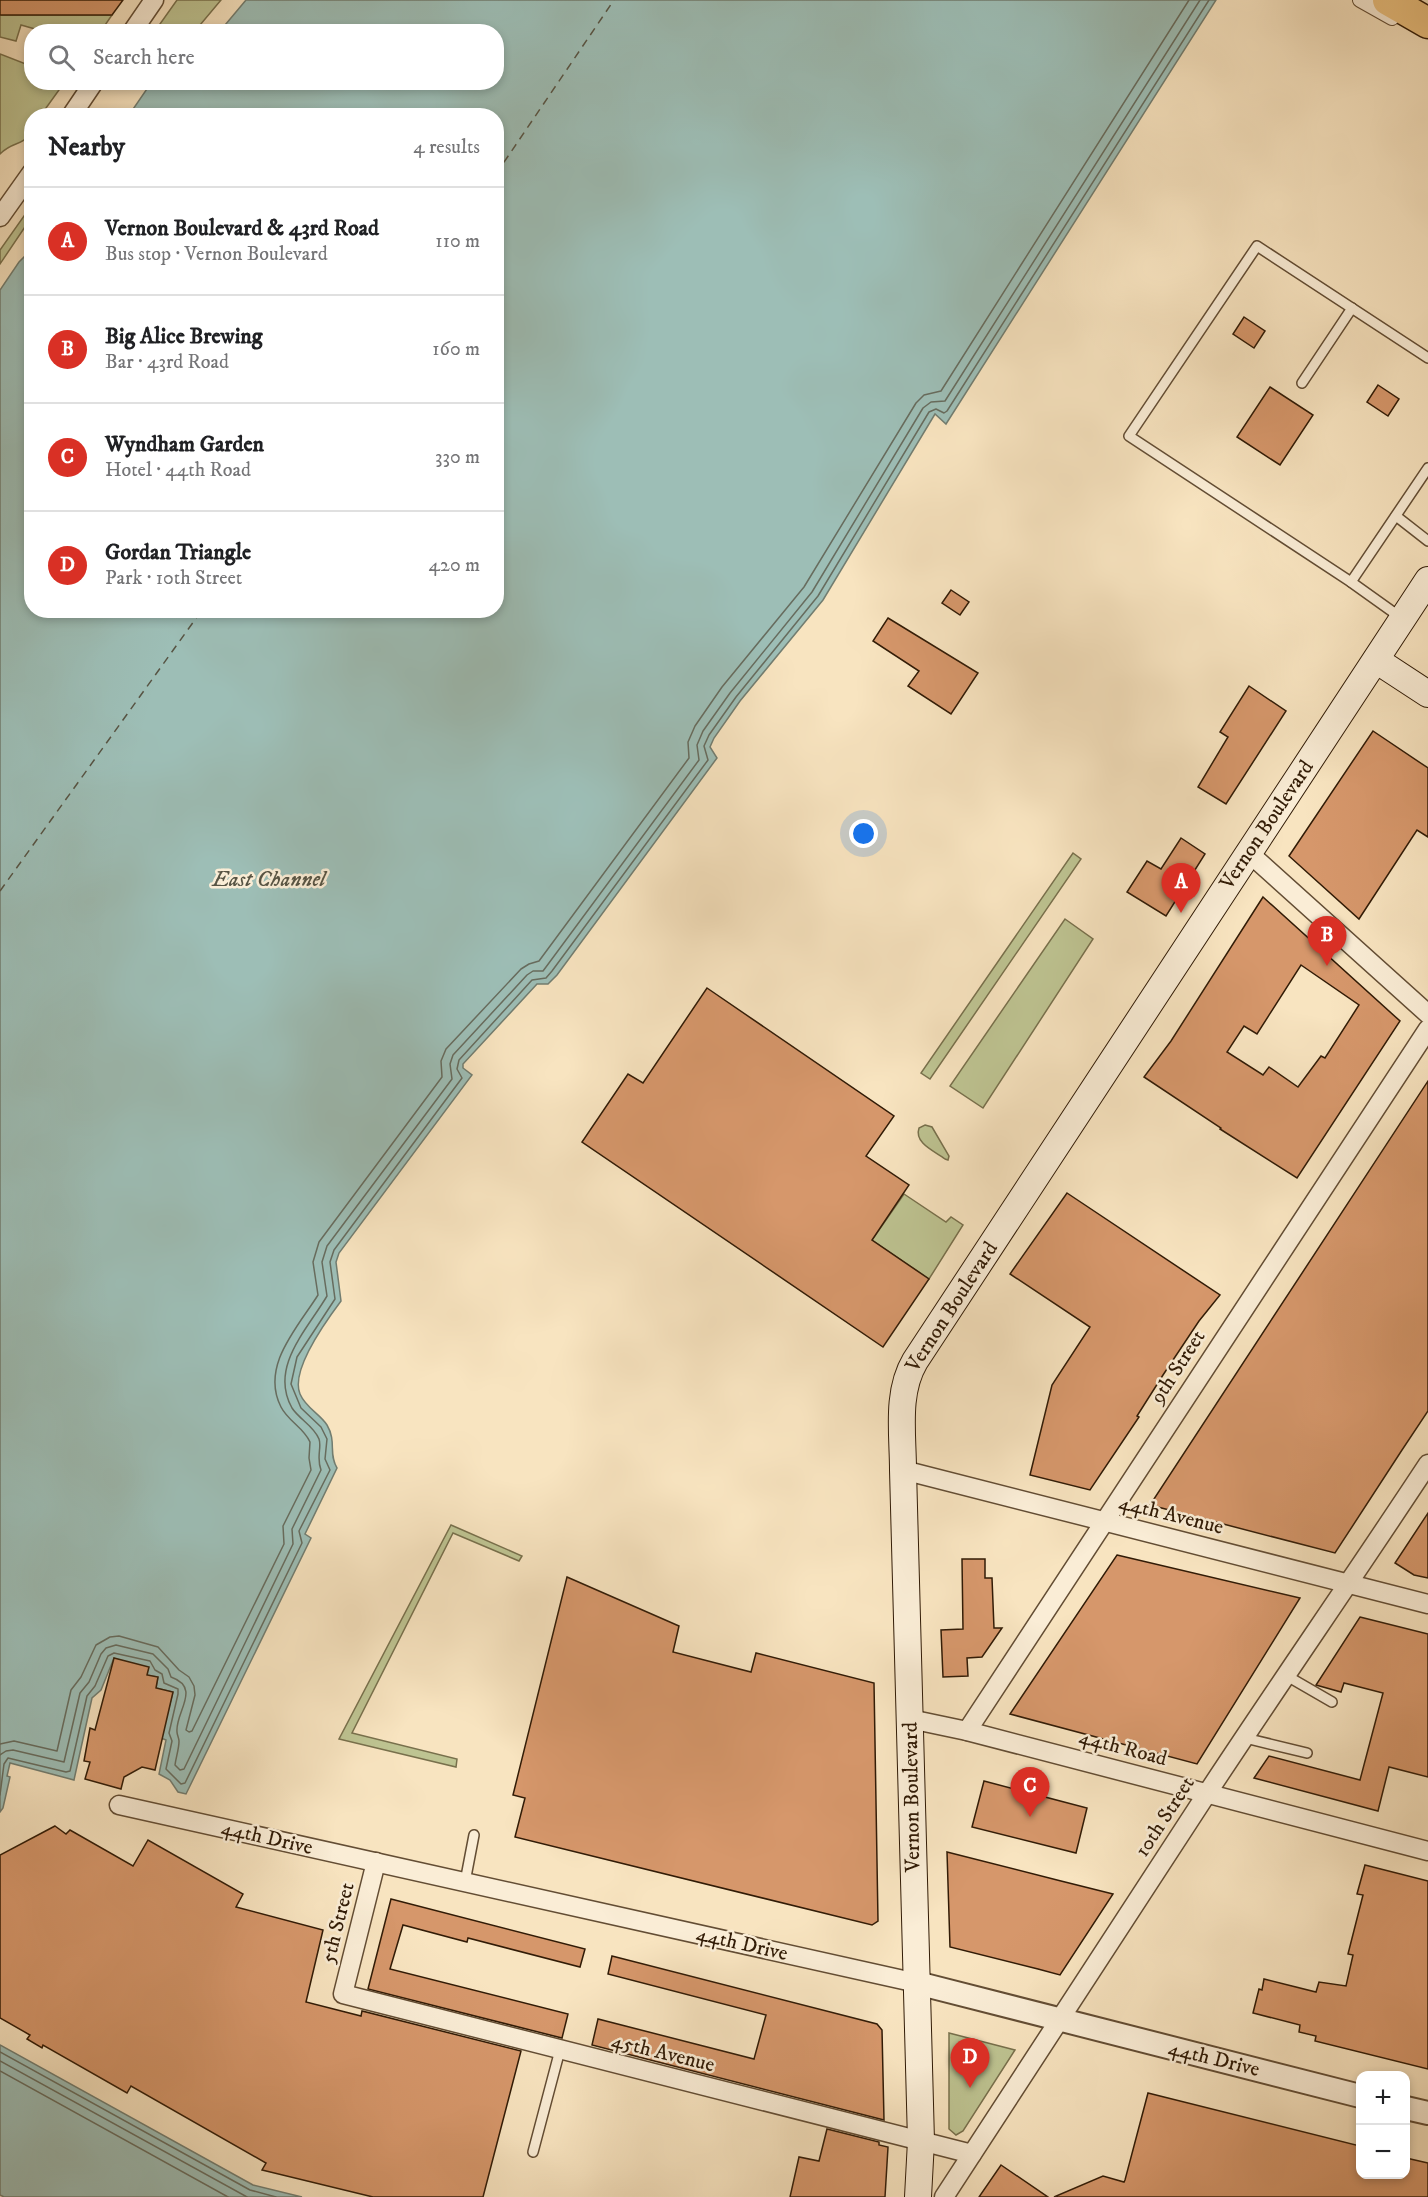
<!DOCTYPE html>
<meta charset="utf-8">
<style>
body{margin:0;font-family:"IM FELL DW Pica",serif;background:#f6f6f6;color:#202124}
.controls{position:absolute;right:18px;bottom:18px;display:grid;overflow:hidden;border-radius:12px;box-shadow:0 3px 9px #0003}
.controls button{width:54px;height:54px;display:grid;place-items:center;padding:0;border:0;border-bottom:2px solid #e0e0e0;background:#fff;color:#202124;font:30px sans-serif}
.you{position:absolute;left:864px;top:834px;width:21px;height:21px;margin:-15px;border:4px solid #fff;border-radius:50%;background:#1a73e8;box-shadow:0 0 0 9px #1a73e833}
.badge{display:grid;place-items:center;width:39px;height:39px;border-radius:50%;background:#d93025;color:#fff;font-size:20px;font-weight:700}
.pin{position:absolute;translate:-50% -50px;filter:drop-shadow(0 2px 3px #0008)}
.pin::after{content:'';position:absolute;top:32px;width:21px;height:18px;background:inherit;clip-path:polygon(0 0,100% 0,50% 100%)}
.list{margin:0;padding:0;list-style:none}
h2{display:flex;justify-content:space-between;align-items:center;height:78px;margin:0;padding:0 24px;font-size:26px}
h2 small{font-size:20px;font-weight:400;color:#757577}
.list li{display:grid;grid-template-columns:39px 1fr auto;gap:18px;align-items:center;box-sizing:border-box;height:108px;padding:0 24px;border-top:2px solid #e0e0e0}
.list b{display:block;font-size:22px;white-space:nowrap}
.list p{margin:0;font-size:20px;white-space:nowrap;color:#757577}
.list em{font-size:20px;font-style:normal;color:#757577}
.icon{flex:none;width:33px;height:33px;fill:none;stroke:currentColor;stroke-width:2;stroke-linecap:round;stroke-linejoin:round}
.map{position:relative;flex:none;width:1428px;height:2197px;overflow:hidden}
.search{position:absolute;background:#fff;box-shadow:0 3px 9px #0003;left:24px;top:24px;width:480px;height:66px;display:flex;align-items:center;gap:15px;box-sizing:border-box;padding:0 21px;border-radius:24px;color:#757577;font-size:22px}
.panel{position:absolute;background:#fff;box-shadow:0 3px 9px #0003;left:24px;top:108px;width:480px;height:510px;border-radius:24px}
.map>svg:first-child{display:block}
.green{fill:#bec492;stroke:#78704c;stroke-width:1.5}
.water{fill:#9dbeb6;stroke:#727d70;stroke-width:1.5}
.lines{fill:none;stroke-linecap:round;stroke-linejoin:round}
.shore{stroke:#676c5e;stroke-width:1.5}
.ferry{stroke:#575444;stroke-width:1.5;stroke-dasharray:8 6;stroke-linecap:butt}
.building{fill:#d6976b;stroke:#311b06;stroke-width:1.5;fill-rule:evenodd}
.service-casing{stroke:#634d34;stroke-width:12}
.pedestrian-casing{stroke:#634d34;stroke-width:16}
.minor-casing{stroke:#634d34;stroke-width:21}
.tertiary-casing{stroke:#634d34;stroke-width:26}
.secondary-casing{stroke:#311b06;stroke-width:28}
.trunk-casing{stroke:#311b06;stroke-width:33}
.service{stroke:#faedd6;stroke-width:9}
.pedestrian{stroke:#faedd6;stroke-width:14}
.minor{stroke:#faedd6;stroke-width:18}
.tertiary{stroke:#faedd6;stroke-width:22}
.secondary{stroke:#faedd6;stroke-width:26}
.trunk{stroke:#ecc280;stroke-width:30}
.labels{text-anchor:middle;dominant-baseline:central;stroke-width:5;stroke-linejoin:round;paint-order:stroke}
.street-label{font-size:21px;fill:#311b06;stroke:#faedd6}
.water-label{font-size:22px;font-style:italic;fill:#575444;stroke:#faedd6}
</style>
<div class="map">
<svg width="1428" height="2197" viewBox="0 0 1428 2197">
<rect width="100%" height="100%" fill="#f8e4c0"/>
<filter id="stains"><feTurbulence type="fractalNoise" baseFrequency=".00333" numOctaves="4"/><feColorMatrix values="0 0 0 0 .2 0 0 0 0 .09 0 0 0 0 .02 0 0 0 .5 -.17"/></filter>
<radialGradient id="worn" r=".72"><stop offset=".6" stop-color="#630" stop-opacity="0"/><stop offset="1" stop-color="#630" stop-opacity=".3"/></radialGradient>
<g class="green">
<polygon points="177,0 221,0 195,31 155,31"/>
<polygon points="0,15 112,15 101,31 42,31 21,25 16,41 0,37"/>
<path d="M0 54 31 66 32 82 64 83 41 115 32 116C32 150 16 137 0 154Z"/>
<polygon points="31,206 31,218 0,264 0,250"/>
<polygon points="1073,853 1081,859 930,1079 921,1073"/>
<polygon points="1065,919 1093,939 983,1108 950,1086"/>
<path d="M925 1125 932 1127 949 1156 948 1160 945 1159C934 1151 914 1143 919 1128Z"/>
<polygon points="904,1194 946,1222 951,1217 963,1225 929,1279 872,1240"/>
<polygon points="451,1525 522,1556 519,1561 453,1533 352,1733 457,1759 456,1767 339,1739"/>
<polygon points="949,2033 1015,2050 963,2131 956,2135 949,2129"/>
</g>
<g class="water">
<path d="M246 0H1216L946 424 935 414 823 600 740 701 714 738 710 747 717 758 557 975 548 984H537L463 1064V1068L472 1075 339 1253 336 1262 341 1301C326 1321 290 1370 300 1394 306 1408 320 1414 327 1425 337 1442 328 1453 337 1468L305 1534 311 1538 186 1794 178 1792 170 1780 159 1774 166 1740 161 1738 173 1692 156 1688 158 1677 147 1675 114 1658 101 1690 92 1698 74 1780 10 1763 7 1776 10 1777 3 1808 0 1812V290L19 262 31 250 32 610H496V116L129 115 151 83 496 82V32L220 31Z"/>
<polygon points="0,2045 253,2185 302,2197 4,2197 0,2195"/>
</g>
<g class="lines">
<g class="shore">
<path d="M0 1744 14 1741 57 1751 71 1690 81 1677 96 1645 110 1637 119 1636 158 1647 179 1670 189 1677 194 1686 195 1695 186 1730 189 1732 192 1731 284 1544 283 1526 311 1470 309 1458 310 1442C304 1428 288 1421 281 1407 260 1366 298 1327 318 1295L313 1262 319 1242 442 1077 441 1061 446 1049 521 969 529 964 539 961 689 758 688 742 695 726 722 687 804 587 916 403 924 395 941 391 1189 0"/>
<path d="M0 1755 6 1751 13 1750 64 1762 80 1693 89 1682 101 1654 106 1648 116 1645 153 1654 168 1669 171 1677C202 1688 175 1712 177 1732 177 1735 179 1738 179 1741 179 1749 176 1757 175 1765L180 1770 184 1769 293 1544 292 1529 321 1470C316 1457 322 1447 319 1439 314 1426 299 1419 292 1408 269 1367 307 1330 327 1296L322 1262 327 1246 452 1079 450 1064 453 1055 527 975 533 971H543L546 967 699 760 697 745 703 731 730 693 812 592 923 408 931 402 945 401 1200 0"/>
<polyline points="0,1795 4,1764 8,1758 66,1772 70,1771 87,1696 95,1686 108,1656 114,1653 150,1661 155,1670 162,1674 164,1683 178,1689 178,1694 169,1733 172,1741 166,1769 181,1784 185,1783 302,1543 299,1531 330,1470 325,1459 327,1439 321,1427 301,1408 291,1384 297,1357 335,1299 330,1262 334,1250 462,1078 457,1069 459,1060 532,980 546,978 552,971 708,760 704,746 709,735 736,697 818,596 929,412 936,409 944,413 947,411 1209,0"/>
<polyline points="0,2052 250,2190 276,2197"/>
<polyline points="0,2061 247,2197"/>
<polyline points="0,2071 228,2197"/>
</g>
<g class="ferry">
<polyline points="496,174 614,0"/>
<polyline points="0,891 202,610"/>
</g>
</g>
<g class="building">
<polygon points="0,0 123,0 112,15 0,15"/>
<polygon points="1244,317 1265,331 1254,348 1233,334"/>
<polygon points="1378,385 1399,399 1388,416 1367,402"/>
<polygon points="1270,387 1313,415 1280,465 1237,437"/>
<polygon points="951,590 969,602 960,615 942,603"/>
<polygon points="888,618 978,673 951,714 908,686 919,671 873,641"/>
<polygon points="1249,686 1286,711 1226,804 1198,787 1228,737 1220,732"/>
<polygon points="1373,731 1428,768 1428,837 1417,830 1359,919 1289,856"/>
<polygon points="1181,838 1205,854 1166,916 1127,892 1147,861 1161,869"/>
<path d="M1263 897 1400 1021 1297 1178 1220 1129 1221 1128 1144 1077 1171 1041ZM1301 965 1359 1005 1325 1058 1321 1056 1298 1087 1269 1067 1263 1075 1227 1052 1244 1026 1257 1034Z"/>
<polygon points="707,988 894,1116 866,1156 909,1185 872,1240 929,1279 883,1347 582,1142 628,1074 643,1083"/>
<polygon points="1428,1081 1428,1411 1402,1450 1335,1553 1150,1505"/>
<polygon points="1067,1193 1220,1295 1199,1321 1163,1375 1137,1416 1139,1417 1090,1490 1030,1475 1052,1385 1090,1327 1010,1274"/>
<polygon points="1428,1513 1428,1578 1414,1575 1395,1563"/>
<polygon points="1117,1555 1300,1598 1197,1764 1010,1714"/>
<polygon points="962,1559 985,1559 985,1578 992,1578 994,1628 1002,1628 982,1657 967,1658 968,1676 943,1677 941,1630 963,1629"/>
<polygon points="567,1577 679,1626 673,1652 751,1672 756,1653 874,1683 878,1921 872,1925 515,1837 525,1798 513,1795"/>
<polygon points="1360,1617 1428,1634 1428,1777 1389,1767 1378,1811 1254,1778 1269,1756 1360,1780 1383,1693 1344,1683 1341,1692 1316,1685"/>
<polygon points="114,1658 149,1667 147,1675 158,1677 156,1688 173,1692 155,1770 142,1767 124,1777 121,1789 85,1779 90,1762 84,1761 90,1728 95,1730"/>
<polygon points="984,1781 1087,1808 1076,1853 972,1827"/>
<polygon points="55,1826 66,1834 70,1830 133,1866 148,1840 243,1894 236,1907 323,1930 306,2002 361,2016 362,2011 521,2051 483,2197 373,2197 262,2170 266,2163 131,2086 127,2093 43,2045 42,2048 27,2039 30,2035 0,2018 0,1855"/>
<polygon points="947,1852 1061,1881 1113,1894 1060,1975 1038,1969 950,1947"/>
<polygon points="1365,1865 1428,1881 1428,2069 1315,2041 1316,2036 1299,2032 1300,2025 1253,2013 1259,1989 1262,1990 1264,1979 1316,1992 1319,1982 1346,1986 1353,1955 1348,1954 1363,1895 1357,1894"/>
<polygon points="391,1899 585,1949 580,1967 468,1938 467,1942 403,1925 390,1969 568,2014 562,2038 368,1989"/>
<polygon points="612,1956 877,2024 882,2030 884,2120 592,2045 598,2019 754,2059 766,2015 608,1974"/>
<polygon points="1148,2093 1360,2146 1360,2175 1406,2175 1406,2158 1428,2163 1428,2197 1054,2197 1103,2176 1124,2182 1125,2180"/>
<polygon points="827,2129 879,2142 879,2145 888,2147 885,2197 790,2197 799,2157 819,2161"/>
<polygon points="1001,2165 1048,2197 979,2197"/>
</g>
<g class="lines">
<g class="service-casing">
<g id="service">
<polyline points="1302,383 1352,308"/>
<polyline points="1396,516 1428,541"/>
<polyline points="1351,582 1428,468"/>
<polyline points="1400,617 1351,582 1129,436 1257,246 1428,358"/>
<polyline points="1287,1676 1332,1702"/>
<polyline points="1245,1738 1307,1753"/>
<polyline points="465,1882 474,1835"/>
<polyline points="533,2152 560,2050"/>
</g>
</g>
<g class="pedestrian-casing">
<polyline id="pedestrian" points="1360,0 1392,18"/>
</g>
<g class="minor-casing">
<g id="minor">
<polyline points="132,32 154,0"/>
<polyline points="71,116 94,82"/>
<polyline points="0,217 32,172"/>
<polyline points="1249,853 1428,1014"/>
<polyline points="903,1470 1428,1604"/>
<polyline points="910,1719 967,1731 1428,1851"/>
<polyline points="967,1731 1428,1029"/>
<polyline points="119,1805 917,1983"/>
<polyline points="376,1862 343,1994 972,2154"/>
<path d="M944 2197C1032 2064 1118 1929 1206 1795 1279 1684 1355 1575 1428 1464"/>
</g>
</g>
<g class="tertiary-casing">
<g id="tertiary">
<polyline points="917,1983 1360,2096"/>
<polyline points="1406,2108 1428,2113"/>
</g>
</g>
<g class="secondary-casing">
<g id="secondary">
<polyline points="1376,660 1428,694"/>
<path d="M918 2197 921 2141 903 1470C903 1434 896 1393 915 1361L1428 580"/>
</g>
</g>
<g class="trunk-casing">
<polyline id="trunk" points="1388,0 1428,23"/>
</g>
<use href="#service" class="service"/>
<use href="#pedestrian" class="pedestrian"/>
<use href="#minor" class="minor"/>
<use href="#tertiary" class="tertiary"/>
<use href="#secondary" class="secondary"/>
<use href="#trunk" class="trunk"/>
</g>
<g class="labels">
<g class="street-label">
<text transform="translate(1267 825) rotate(-56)">Vernon Boulevard</text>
<text transform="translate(952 1307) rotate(-57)">Vernon Boulevard</text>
<text transform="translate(1178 1367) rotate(-57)">9th Street</text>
<text transform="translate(1171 1515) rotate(14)">44th Avenue</text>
<text transform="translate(1123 1748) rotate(15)">44th Road</text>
<text transform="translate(912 1797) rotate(-91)">Vernon Boulevard</text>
<text transform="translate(1165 1817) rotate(-57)">10th Street</text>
<text transform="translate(267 1838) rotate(13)">44th Drive</text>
<text transform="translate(338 1923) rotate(-76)">5th Street</text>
<text transform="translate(742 1944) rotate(13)">44th Drive</text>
<text transform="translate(663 2053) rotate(14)">45th Avenue</text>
<text transform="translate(1214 2059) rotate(14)">44th Drive</text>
</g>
<g class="water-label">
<text x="269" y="879">East Channel</text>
</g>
</g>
<rect width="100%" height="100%" filter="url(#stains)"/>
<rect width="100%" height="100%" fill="url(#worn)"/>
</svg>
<div class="controls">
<button>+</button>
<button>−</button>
</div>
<div class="you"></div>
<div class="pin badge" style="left:1181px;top:913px">A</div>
<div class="pin badge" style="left:1327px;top:966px">B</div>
<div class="pin badge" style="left:1030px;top:1817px">C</div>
<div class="pin badge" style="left:970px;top:2088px">D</div>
<div class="search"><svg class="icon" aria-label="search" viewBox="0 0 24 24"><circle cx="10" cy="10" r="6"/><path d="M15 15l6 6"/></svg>Search here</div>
<section class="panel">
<h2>Nearby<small>4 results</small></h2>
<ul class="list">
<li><span class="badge">A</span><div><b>Vernon Boulevard &amp; 43rd Road</b><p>Bus stop · Vernon Boulevard</p></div><em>110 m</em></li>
<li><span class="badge">B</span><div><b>Big Alice Brewing</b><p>Bar · 43rd Road</p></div><em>160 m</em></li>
<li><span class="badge">C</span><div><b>Wyndham Garden</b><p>Hotel · 44th Road</p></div><em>330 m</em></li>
<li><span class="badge">D</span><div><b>Gordan Triangle</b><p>Park · 10th Street</p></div><em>420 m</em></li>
</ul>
</section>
</div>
